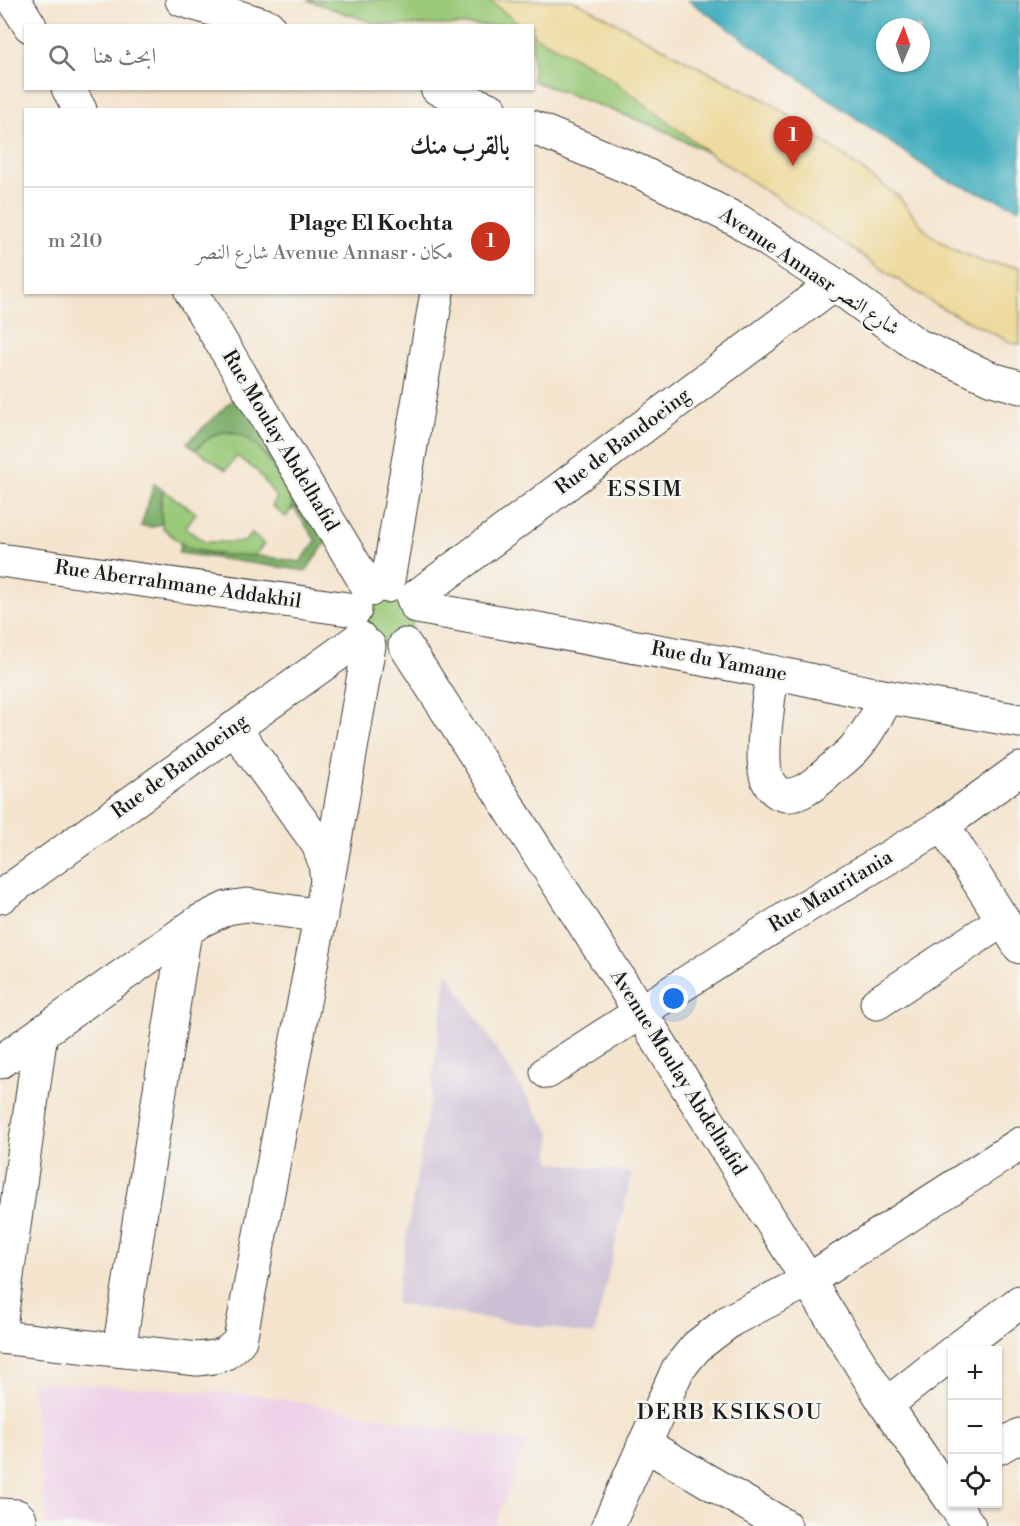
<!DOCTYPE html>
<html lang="ar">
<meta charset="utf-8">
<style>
body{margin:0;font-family:"Libre Bodoni",Amiri,serif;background:#f6f6f6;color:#222;direction:rtl}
.controls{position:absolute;right:18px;bottom:18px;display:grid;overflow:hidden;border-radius:0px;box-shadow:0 2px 4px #0004}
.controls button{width:54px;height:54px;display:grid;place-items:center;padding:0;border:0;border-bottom:2px solid #e0e0e0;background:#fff;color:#222;font:30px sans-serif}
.compass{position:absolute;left:876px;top:18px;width:54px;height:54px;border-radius:50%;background:#fff;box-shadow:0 2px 4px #0004;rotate:2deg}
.you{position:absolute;left:674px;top:999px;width:21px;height:21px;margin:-15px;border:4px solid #fff;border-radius:50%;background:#1a73e8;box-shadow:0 0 0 9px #1a73e833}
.badge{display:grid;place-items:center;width:39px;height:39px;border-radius:50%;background:#c8321e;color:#fff;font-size:20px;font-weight:700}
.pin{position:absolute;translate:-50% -50px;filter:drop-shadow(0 2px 3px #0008)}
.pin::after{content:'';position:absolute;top:32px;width:21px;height:18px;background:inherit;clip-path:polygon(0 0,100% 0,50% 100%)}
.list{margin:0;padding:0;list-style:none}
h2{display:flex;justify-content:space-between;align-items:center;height:78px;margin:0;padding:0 24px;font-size:26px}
h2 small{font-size:20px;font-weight:400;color:#767676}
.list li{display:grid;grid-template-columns:39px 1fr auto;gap:18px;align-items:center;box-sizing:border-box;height:108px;padding:0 24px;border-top:2px solid #e0e0e0}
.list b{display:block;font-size:22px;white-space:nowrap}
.list p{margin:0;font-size:20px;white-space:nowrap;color:#767676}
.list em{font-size:20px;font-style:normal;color:#767676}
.icon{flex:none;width:33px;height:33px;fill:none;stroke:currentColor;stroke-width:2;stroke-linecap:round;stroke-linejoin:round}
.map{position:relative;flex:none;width:1020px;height:1526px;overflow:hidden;direction:ltr}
.search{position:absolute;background:#fff;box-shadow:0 2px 4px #0004;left:24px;top:24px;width:510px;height:66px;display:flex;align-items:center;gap:15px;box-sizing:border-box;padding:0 21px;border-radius:0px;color:#767676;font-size:22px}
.panel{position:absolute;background:#fff;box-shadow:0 2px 4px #0004;left:24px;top:108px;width:510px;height:186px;border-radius:0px;direction:rtl}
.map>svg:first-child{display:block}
.built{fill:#eed0e8}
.industrial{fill:#ccbed4}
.green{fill:#9ac978;stroke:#5b724a;stroke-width:1.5}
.forest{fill:#7bad68;stroke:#4c6442;stroke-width:1.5}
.sand{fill:#eeda9e;stroke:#857b5d;stroke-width:1.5}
.water{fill:#3eacbc;stroke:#2d646c;stroke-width:1.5;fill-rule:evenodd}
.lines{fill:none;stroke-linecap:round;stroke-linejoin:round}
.minor-casing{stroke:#3c3a37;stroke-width:35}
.minor{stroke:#fff;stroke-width:33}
.labels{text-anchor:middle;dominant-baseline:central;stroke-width:5;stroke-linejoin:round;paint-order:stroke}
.street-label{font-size:20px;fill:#1c1c1c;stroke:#f6f6f2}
.quarter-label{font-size:22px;letter-spacing:1.5px;fill:#1c1c1c;stroke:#f6f6f2}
</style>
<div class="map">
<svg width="1020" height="1526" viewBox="0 0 1020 1526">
<rect width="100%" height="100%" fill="#f6f6f2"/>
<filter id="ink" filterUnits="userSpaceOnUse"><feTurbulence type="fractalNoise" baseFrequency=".0167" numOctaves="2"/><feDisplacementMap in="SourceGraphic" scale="12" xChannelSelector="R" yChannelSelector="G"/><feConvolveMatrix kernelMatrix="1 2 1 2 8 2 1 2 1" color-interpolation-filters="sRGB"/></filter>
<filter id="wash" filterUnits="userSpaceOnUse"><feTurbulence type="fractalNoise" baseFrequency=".008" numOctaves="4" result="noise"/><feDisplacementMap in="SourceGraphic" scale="24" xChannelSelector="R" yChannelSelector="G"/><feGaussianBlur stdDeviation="1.35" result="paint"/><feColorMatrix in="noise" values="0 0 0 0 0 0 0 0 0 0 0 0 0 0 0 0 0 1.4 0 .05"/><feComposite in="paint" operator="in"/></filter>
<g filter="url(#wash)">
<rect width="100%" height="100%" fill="#f4e4ce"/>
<polygon class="built" points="32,1381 258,1395 528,1443 494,1526 46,1526"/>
<polygon class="industrial" points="447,972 551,1134 550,1162 632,1173 594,1335 395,1304 430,1100"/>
<g class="green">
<polygon points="307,0 489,0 521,25 379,25"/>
<polygon points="532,34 601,71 712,155 659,128 533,81"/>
<path d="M224 432C234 433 243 434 251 440 265 450 293 491 292 508L286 517 272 506 277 498 257 471 237 456 226 470 196 450 211 436Z"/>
<polygon points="163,490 196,513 185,528 205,542 244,542 252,534 264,544 255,555 250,557 224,555 186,548 163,528 160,516"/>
<path d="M392 593 414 618C411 639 392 650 371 642L360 611Z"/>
</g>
<g class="forest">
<path d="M239 394 327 541 306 571 178 553 181 543C199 559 235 554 258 556 272 557 286 560 300 562L316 541 294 508 291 511C295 498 285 487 279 477 260 444 231 410 196 450L187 443Z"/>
<polygon points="154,484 163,490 160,505 162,523 153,527 141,526"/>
</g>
<polygon class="sand" points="489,0 572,0 589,8 687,61 771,103 899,197 926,231 950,248 986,263 1020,267 1020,344 1012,343 936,305 712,155 601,71 533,35 532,26 521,25"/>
<path class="water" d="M688 0H1020V209L940 177ZM885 27H921V63H885Z"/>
</g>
<g filter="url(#ink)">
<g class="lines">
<g class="minor-casing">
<g id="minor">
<polyline points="14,0 30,26"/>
<polyline points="182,0 268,26"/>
<polyline points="68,88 80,110"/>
<polyline points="437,88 491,110"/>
<polyline points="532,127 640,172 739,221 834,284 917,345 992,379 1020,387"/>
<polyline points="191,292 370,590"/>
<polyline points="0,560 355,610"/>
<polyline points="387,586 437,292"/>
<polyline points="413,599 834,284"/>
<polyline points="417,607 773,672 888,697 1020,721"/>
<polyline points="405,645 641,1013 886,1405 952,1501"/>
<path d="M773 672C769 693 758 764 768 781 785 814 819 781 835 766 842 760 850 754 856 747 868 733 878 713 888 697"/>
<polyline points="943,825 1020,947"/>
<polyline points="329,874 369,646"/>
<polyline points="0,897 360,638"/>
<polyline points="877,1003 1003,920"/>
<polyline points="0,1062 200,921 227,908 247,905 321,916"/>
<polyline points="547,1072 790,916 943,825 1020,769"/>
<polyline points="0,1326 41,1033"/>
<path d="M0 1337 197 1359C218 1357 226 1357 240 1340L327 881 325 863 318 844 234 728"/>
<polyline points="119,1350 185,931"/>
<polyline points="956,1350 1020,1302"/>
<polyline points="886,1405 952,1353"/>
<polyline points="644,1444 785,1526"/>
<polyline points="998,1448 1020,1435"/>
<polyline points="954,1504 969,1526"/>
<polyline points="0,1515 17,1516 20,1519 21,1526"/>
<polyline points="608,1526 678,1369 697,1346 731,1320 809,1280 1020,1144"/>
</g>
</g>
<use href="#minor" class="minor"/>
</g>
</g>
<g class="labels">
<g class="street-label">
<text transform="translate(809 272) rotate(34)">Avenue Annasr شارع النصر</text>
<text transform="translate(280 441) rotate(59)">Rue Moulay Abdelhafid</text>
<text transform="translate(623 442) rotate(-37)">Rue de Bandoeing</text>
<text transform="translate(178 585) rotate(8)">Rue Aberrahmane Addakhil</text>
<text transform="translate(719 662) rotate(11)">Rue du Yamane</text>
<text transform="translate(180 767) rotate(-36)">Rue de Bandoeing</text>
<text transform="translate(831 892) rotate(-31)">Rue Mauritania</text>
<text transform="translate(678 1073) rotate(58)">Avenue Moulay Abdelhafid</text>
</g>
<g class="quarter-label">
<text x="645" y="489">ESSIM</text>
<text x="730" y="1412">DERB KSIKSOU</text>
</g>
</g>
</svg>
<div class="controls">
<button>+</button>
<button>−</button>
<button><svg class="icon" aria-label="locate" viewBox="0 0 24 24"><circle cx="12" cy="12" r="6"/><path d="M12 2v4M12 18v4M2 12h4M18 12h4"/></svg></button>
</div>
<svg class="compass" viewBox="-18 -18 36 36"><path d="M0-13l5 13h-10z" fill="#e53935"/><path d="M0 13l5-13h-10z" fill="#767676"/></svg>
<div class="you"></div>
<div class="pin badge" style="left:793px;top:166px">1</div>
<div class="search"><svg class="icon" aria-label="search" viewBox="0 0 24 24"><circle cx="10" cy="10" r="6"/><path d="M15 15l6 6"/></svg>ابحث هنا</div>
<section class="panel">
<h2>بالقرب منك<small></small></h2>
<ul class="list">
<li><span class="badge">1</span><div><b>Plage El Kochta</b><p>مكان · Avenue Annasr شارع النصر</p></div><em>210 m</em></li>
</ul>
</section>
</div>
